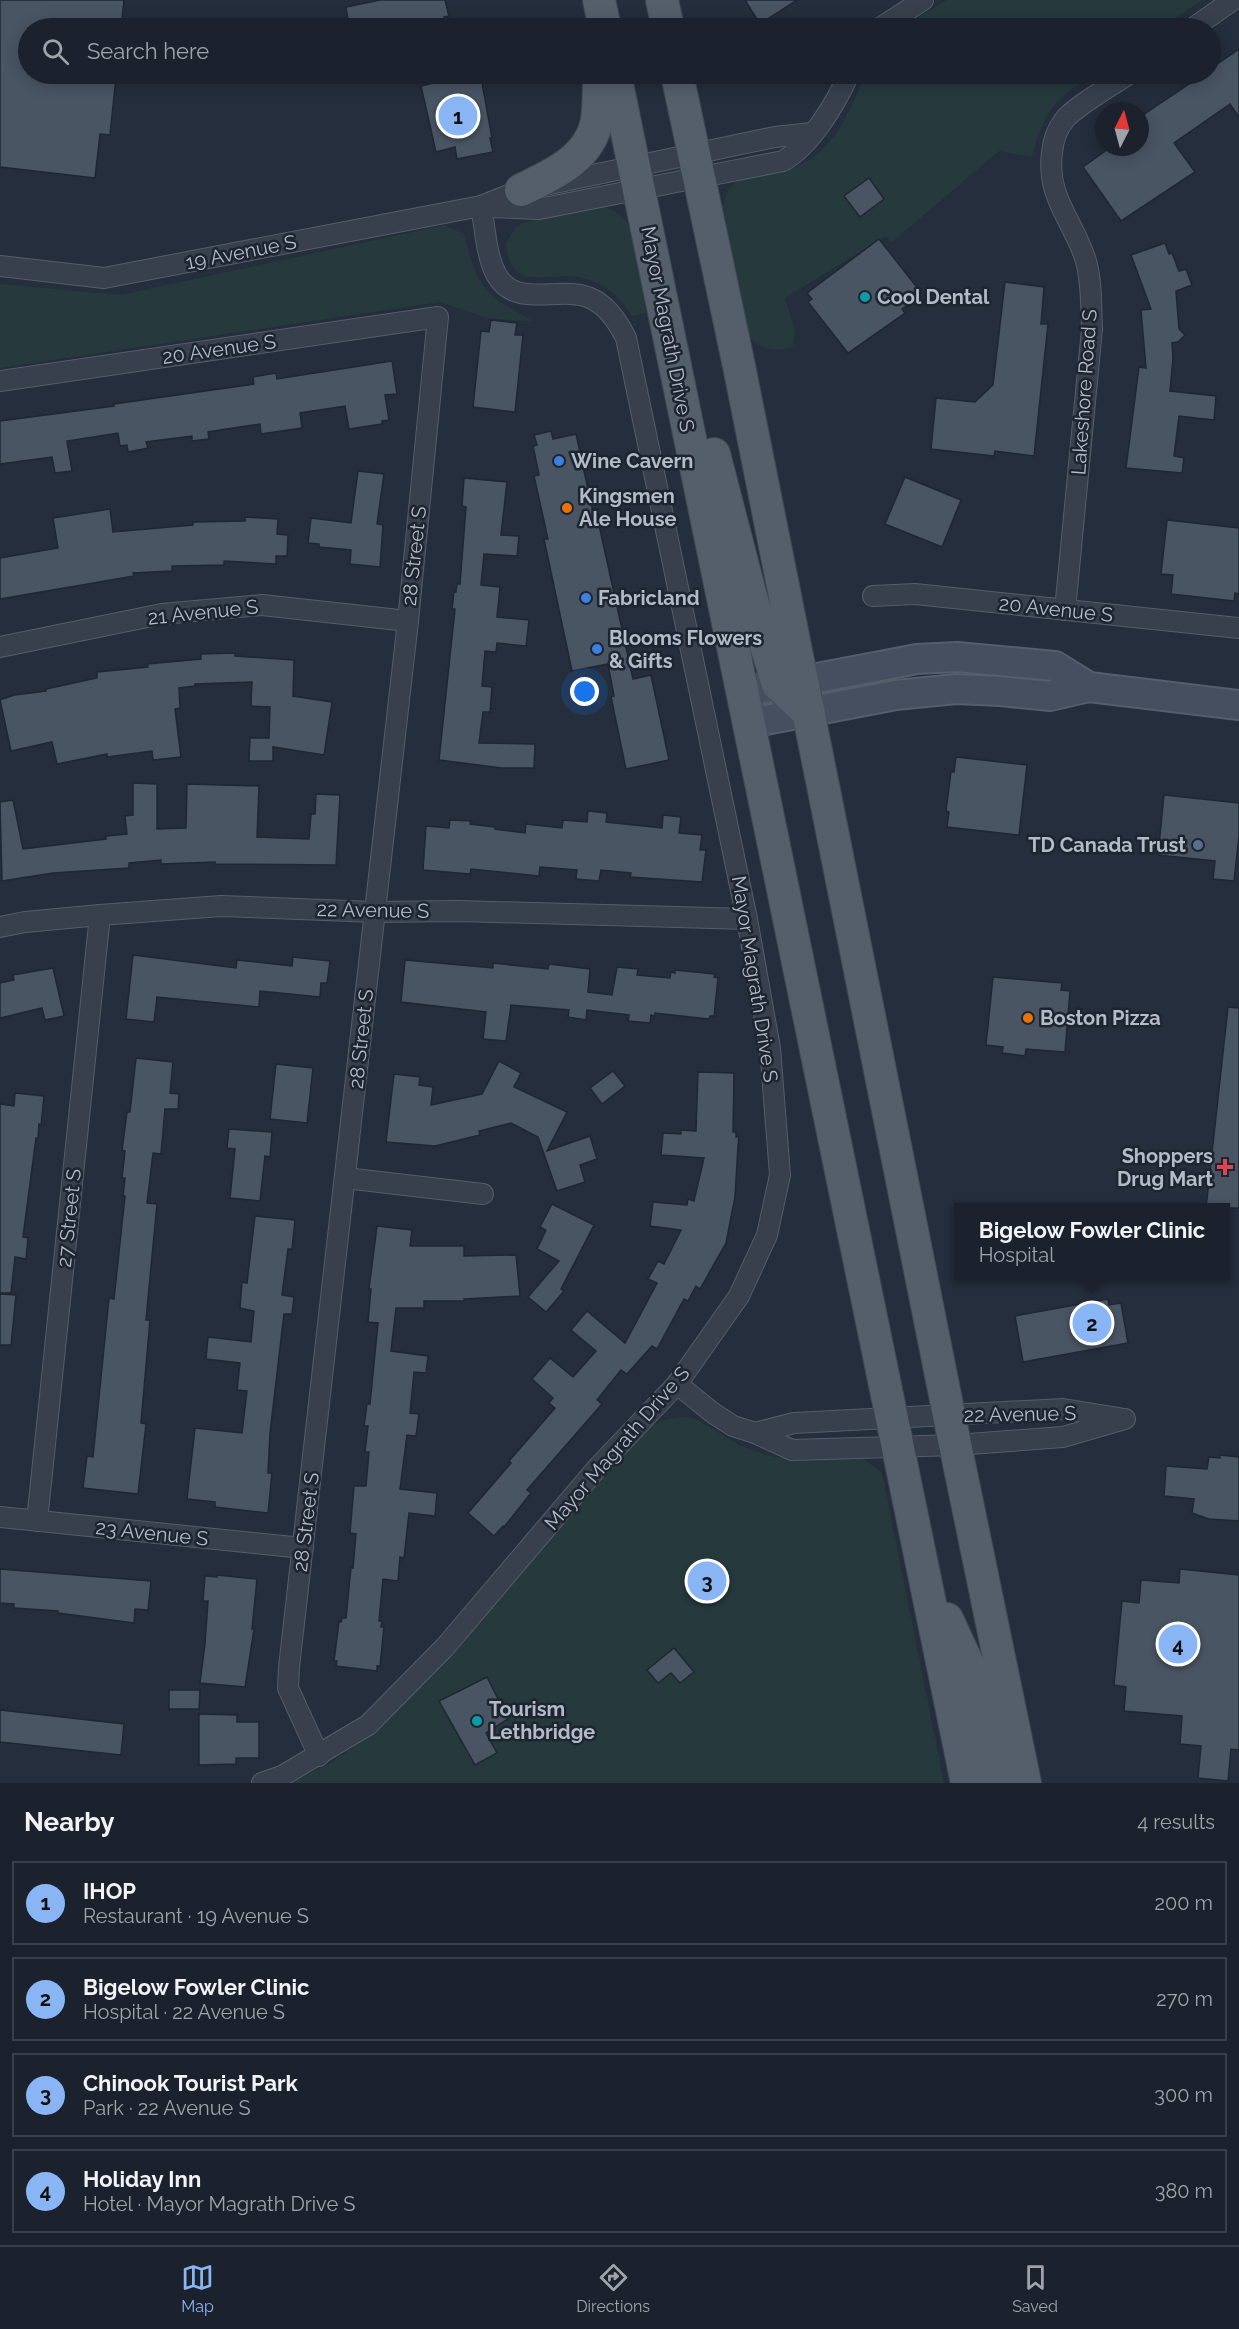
<!DOCTYPE html>
<meta charset="utf-8">
<style>
body{margin:0;font-family:Raleway,sans-serif;background:#282f39;color:#f1f3f6}
.compass{position:absolute;left:1095px;top:102px;width:54px;height:54px;border-radius:50%;background:#1b222d;box-shadow:0 3px 15px #0003;rotate:6deg}
.you{position:absolute;left:585px;top:692px;width:21px;height:21px;margin:-15px;border:4px solid #fff;border-radius:50%;background:#1a73e8;box-shadow:0 0 0 9px #1a73e833}
.badge{display:grid;place-items:center;width:39px;height:39px;border-radius:50%;background:#8ab5f5;color:#111;font-size:20px;font-weight:700}
.pin{position:absolute;translate:-50% -50%;border:3px solid #fff;box-shadow:0 2px 6px #0006}
.popup{position:absolute;left:954px;top:1203px;width:276px;height:78px;box-sizing:border-box;display:grid;place-content:center;border-radius:0px;background:#1b222d;filter:drop-shadow(0 2px 4px #0005);font-size:20px;white-space:nowrap;color:#a0a4aa}
.popup b{font-size:22px;color:#f1f3f6}
.popup::after{content:'';position:absolute;left:50%;top:100%;margin-left:-12px;border:12px solid transparent;border-top-color:#1b222d}
.list{margin:0;padding:0;list-style:none}
h2{display:flex;justify-content:space-between;align-items:center;height:78px;margin:0;padding:0 24px;font-size:26px}
h2 small{font-size:20px;font-weight:400;color:#a0a4aa}
.list li{display:grid;grid-template-columns:39px 1fr auto;gap:18px;align-items:center;box-sizing:border-box;height:84px;margin:0 12px 12px;padding:0 12px;border:2px solid #393f49;border-radius:0px}
.list b{display:block;font-size:22px;white-space:nowrap}
.list p{margin:0;font-size:20px;white-space:nowrap;color:#a0a4aa}
.list em{font-size:20px;font-style:normal;color:#a0a4aa}
.icon{flex:none;width:33px;height:33px;fill:none;stroke:currentColor;stroke-width:2;stroke-linecap:round;stroke-linejoin:round}
.map{position:relative;flex:none;width:1239px;height:1783px;overflow:hidden}
.search{position:absolute;background:#1b222d;box-shadow:0 3px 15px #0003;left:18px;right:18px;top:18px;height:66px;display:flex;align-items:center;gap:15px;box-sizing:border-box;padding:0 21px;border-radius:33px;color:#a0a4aa;font-size:22px}
.sheet{height:462px;background:#1b222d}
nav{display:flex;justify-content:space-around;align-items:center;box-sizing:border-box;height:84px;border-top:2px solid #393f49;background:#1b222d;font-size:16px;color:#a0a4aa}
nav a{display:grid;justify-items:center;gap:3px}
nav .on{color:#8ab5f5}
.map>svg:first-child{display:block}
.green{fill:#263a3d}
.building{fill:#4a5564;stroke:#1f2733;stroke-width:1.5}
.lines{fill:none;stroke-linecap:round;stroke-linejoin:round}
.street-casing{stroke:#555e6a;stroke-width:22}
.secondary-casing{stroke:#555e6a;stroke-width:32}
.primary-casing{stroke:#404955;stroke-width:34}
.street{stroke:#37404c;stroke-width:20}
.secondary{stroke:#454f5f;stroke-width:28}
.primary{stroke:#555f6c;stroke-width:32}
.culture-dot{fill:#0f9aa8;stroke:#1d2531;stroke-width:2}
.shop-dot{fill:#3f7fe0;stroke:#1d2531;stroke-width:2}
.food-dot{fill:#e8710a;stroke:#1d2531;stroke-width:2}
.service-dot{fill:#5c6f8a;stroke:#1d2531;stroke-width:2}
.health-dot{fill:#e0444e;stroke:#1d2531;stroke-width:2}
.labels{text-anchor:middle;dominant-baseline:central;stroke-width:5;stroke-linejoin:round;paint-order:stroke}
.street-label{font-size:20px;fill:#b3bbc7;stroke:#1d2531}
.poi-label{font-size:20px;font-weight:bold;fill:#b3bbc7;stroke:#1d2531;text-anchor:start}
</style>
<div class="map">
<svg width="1239" height="1783" viewBox="0 0 1239 1783">
<rect width="100%" height="100%" fill="#242e3c"/>
<g class="green">
<polygon points="947,0 1203,0 1160,28 901,28"/>
<path d="M866 74H1093C1054 100 1044 111 1032 157L999 151 891 243 886 236 785 298 795 331 793 347C770 352 765 351 747 336L723 207C724 203 725 197 727 193 737 171 770 176 790 169 801 165 813 159 822 150 843 130 854 99 866 74Z"/>
<path d="M601 206C617 210 625 217 632 232L646 313 632 316C620 296 601 280 577 277 543 272 510 293 506 243L515 228 522 223Z"/>
<path d="M445 225 464 234C477 289 487 297 536 322L487 318 440 302 0 368V284L120 295Z"/>
<path d="M682 1417 694 1418 741 1446 769 1456 799 1460 861 1457 882 1473 944 1783H291L331 1763 376 1731 634 1444C651 1426 657 1419 682 1417Z"/>
</g>
<g class="building">
<polygon points="0,0 124,0 121,28 28,28 28,74 106,74 106,76 116,77 110,135 100,134 95,178 0,167"/>
<polygon points="380,0 445,0 449,16 444,17 447,28 370,28 369,22 349,26 346,7"/>
<polygon points="745,0 797,0 760,24"/>
<polygon points="1239,49 1239,117 1230,104 1174,143 1195,172 1121,221 1083,167 1111,147 1140,147 1140,117 1204,74 1210,74 1210,69"/>
<polygon points="481,77 492,138 490,138 493,152 457,159 455,147 436,152 421,86 446,80 447,83"/>
<polygon points="869,178 884,199 860,217 844,196"/>
<polygon points="879,239 923,295 902,309 905,313 848,353 808,302 812,299 807,293"/>
<polygon points="1165,243 1169,254 1172,253 1179,271 1186,269 1192,285 1176,291 1179,329 1185,335 1178,342 1172,343 1173,358 1170,391 1216,396 1214,420 1179,416 1174,456 1184,458 1182,473 1126,468 1139,367 1146,368 1141,310 1151,309 1131,255"/>
<polygon points="1005,282 1044,287 1041,324 1048,324 1034,456 995,451 994,456 931,449 936,398 975,402 993,385"/>
<polygon points="491,320 517,323 515,335 523,335 515,412 473,407 481,331 489,332"/>
<polygon points="392,361 397,394 385,395 389,420 382,421 382,424 349,429 345,406 300,413 302,428 261,434 260,424 208,432 209,439 192,441 192,436 146,442 148,448 128,452 127,445 120,446 118,433 67,441 72,471 55,473 52,457 0,464 0,421 114,406 114,404 254,384 253,377 276,373 277,379"/>
<polygon points="551,431 553,439 576,434 596,526 599,525 633,679 651,675 669,760 626,769 611,697 614,696 608,664 572,671 544,539 548,539 534,476 539,475 533,446 537,445 534,435"/>
<polygon points="358,471 384,474 377,524 383,525 380,567 350,564 351,550 319,547 319,544 308,543 311,518 351,523"/>
<polygon points="905,477 961,500 942,547 885,524"/>
<polygon points="464,478 507,482 501,535 519,536 517,556 484,554 481,585 500,587 497,617 529,620 526,646 497,643 496,652 485,651 482,686 492,687 490,712 483,712 479,743 535,744 534,768 502,768 439,760 455,609 452,609 454,592 456,592 457,584 460,584 466,507 462,506"/>
<polygon points="110,509 113,532 193,525 193,522 245,521 245,517 278,519 277,534 288,535 287,556 276,556 276,564 224,561 224,565 172,566 172,571 133,573 134,576 0,599 0,558 58,548 53,518"/>
<polygon points="1167,520 1239,528 1239,594 1235,593 1234,601 1171,594 1173,575 1161,574"/>
<polygon points="235,653 235,656 294,660 293,696 332,702 324,755 273,747 273,761 249,761 250,738 269,738 270,707 251,706 252,682 195,684 195,686 179,688 180,708 175,709 181,757 153,760 152,751 107,757 107,754 57,764 52,742 11,751 0,700 14,695 46,691 46,689 97,678 97,672 148,667 147,664 201,659 201,654"/>
<polygon points="956,757 1027,765 1019,835 947,827 949,812 946,811 951,772 954,772"/>
<polygon points="133,783 157,784 157,829 186,828 187,784 259,786 257,837 309,839 311,814 315,814 316,794 340,795 336,865 215,864 215,862 161,864 161,860 129,863 129,868 53,873 2,881 0,802 13,800 23,849 106,839 106,836 127,834 125,816 133,815"/>
<polygon points="1164,795 1239,803 1239,836 1234,881 1213,879 1215,861 1158,855"/>
<polygon points="588,811 607,813 606,822 662,828 663,815 681,817 679,833 702,835 700,850 706,850 702,882 630,877 631,873 601,870 599,881 576,879 577,870 540,867 539,876 471,869 470,874 423,870 426,826 449,828 450,820 471,821 470,824 495,827 495,829 525,833 526,824 562,828 563,820 587,822"/>
<polygon points="133,955 236,968 237,960 292,966 293,957 330,961 327,983 321,983 320,997 260,991 259,1007 157,997 154,1022 126,1019"/>
<polygon points="405,960 493,968 493,963 548,969 549,964 590,969 588,992 612,995 617,967 638,969 637,975 670,978 671,972 675,973 675,970 715,974 714,977 718,978 714,1016 710,1016 709,1019 655,1013 655,1016 651,1015 650,1023 628,1021 629,1015 587,1010 586,1020 568,1017 569,1010 511,1005 506,1041 483,1039 486,1012 401,1002"/>
<polygon points="53,968 64,1016 45,1020 42,1008 0,1018 0,983 14,980 13,975"/>
<polygon points="993,977 1062,983 1061,990 1070,991 1065,1052 1026,1049 1025,1056 1002,1053 1003,1047 986,1045"/>
<polygon points="1228,1007 1239,1008 1239,1208 1206,1208"/>
<polygon points="136,1058 173,1062 170,1093 179,1094 178,1109 165,1109 161,1154 153,1153 147,1203 157,1204 146,1320 150,1320 141,1423 146,1424 138,1494 83,1488 87,1456 93,1457 109,1298 114,1299 125,1196 123,1196 125,1178 122,1178 125,1151 122,1150 127,1112 130,1112"/>
<polygon points="499,1061 521,1073 514,1087 567,1112 547,1151 590,1136 597,1159 580,1165 585,1182 557,1191 538,1137 511,1123 479,1131 480,1135 435,1146 386,1142 394,1074 420,1077 419,1085 433,1087 431,1105 482,1094"/>
<polygon points="276,1064 313,1068 307,1123 270,1119"/>
<polygon points="613,1071 625,1086 602,1104 590,1088"/>
<polygon points="698,1072 734,1073 733,1132 736,1132 736,1137 739,1137 738,1146 735,1197 726,1243 700,1289 696,1286 688,1301 684,1299 657,1349 652,1346 627,1374 621,1370 597,1400 602,1404 527,1490 531,1493 504,1527 503,1526 494,1536 468,1513 511,1463 509,1461 555,1408 549,1403 553,1398 532,1379 550,1358 573,1377 596,1351 571,1330 587,1311 625,1343 657,1283 648,1279 658,1261 664,1264 681,1230 650,1226 653,1202 687,1205 688,1199 694,1201 704,1158 661,1155 663,1133 681,1134 681,1130 696,1131"/>
<polygon points="15,1093 44,1096 41,1125 39,1124 38,1138 36,1138 23,1237 28,1238 26,1259 15,1257 11,1293 0,1293 0,1104 14,1106"/>
<polygon points="229,1129 272,1132 270,1157 265,1156 260,1201 230,1198 235,1149 227,1148"/>
<polygon points="552,1204 594,1225 561,1289 564,1291 546,1312 528,1297 559,1261 537,1249 546,1230 540,1227"/>
<polygon points="255,1216 295,1220 292,1249 288,1249 282,1295 294,1297 292,1314 284,1314 270,1433 268,1473 272,1473 268,1513 215,1507 215,1502 187,1499 195,1428 242,1433 247,1391 237,1390 240,1363 206,1359 208,1337 251,1342 254,1311 240,1308 242,1282 247,1283"/>
<polygon points="377,1226 412,1230 410,1246 464,1246 464,1256 516,1255 520,1296 464,1299 464,1301 424,1301 424,1308 396,1308 391,1351 428,1356 426,1373 414,1372 410,1413 419,1414 416,1436 407,1435 400,1489 437,1493 435,1516 409,1513 404,1558 400,1557 398,1581 383,1579 379,1621 382,1621 381,1627 384,1627 380,1666 377,1666 377,1671 336,1666 337,1661 334,1661 339,1622 341,1622 342,1618 346,1618 351,1567 353,1568 356,1534 350,1533 354,1486 366,1486 369,1452 365,1452 368,1426 364,1426 367,1404 370,1404 378,1323 368,1322 371,1289 369,1289"/>
<polygon points="0,1294 16,1295 11,1345 0,1345"/>
<polygon points="1108,1299 1109,1305 1121,1303 1128,1343 1023,1362 1015,1316"/>
<polygon points="1220,1455 1239,1457 1239,1521 1209,1519 1192,1513 1194,1499 1164,1496 1166,1466 1207,1469 1209,1457 1220,1458"/>
<polygon points="0,1569 151,1581 148,1610 135,1609 134,1623 58,1613 58,1611 14,1608 14,1604 0,1603"/>
<polygon points="1180,1569 1239,1575 1239,1750 1231,1749 1228,1781 1198,1778 1201,1746 1180,1744 1182,1716 1124,1711 1126,1687 1114,1685 1122,1601 1139,1603 1141,1580 1179,1583"/>
<polygon points="217,1575 257,1579 252,1629 254,1629 245,1687 200,1683 205,1644 208,1601 203,1601 205,1576 217,1577"/>
<polygon points="674,1648 694,1672 680,1683 671,1673 658,1683 647,1670"/>
<polygon points="487,1677 508,1719 486,1733 497,1753 475,1765 439,1701"/>
<polygon points="169,1690 200,1690 199,1709 169,1709"/>
<polygon points="0,1710 124,1724 121,1755 0,1742"/>
<polygon points="199,1714 237,1715 237,1722 259,1722 259,1758 236,1758 236,1764 199,1765"/>
</g>
<g class="lines">
<g class="street-casing">
<g id="street">
<polyline points="880,28 923,0"/>
<polyline points="1193,28 1233,0"/>
<path d="M488 207 539 209 783 161C811 145 836 103 849 74"/>
<polyline points="0,266 104,278 481,206 521,190 775,137 812,133"/>
<polyline points="0,381 438,317 408,621 289,1667 288,1688 319,1756"/>
<polyline points="873,596 915,594 1239,628"/>
<path d="M1065 610 1092 329C1091 307 1092 283 1086 261 1074 221 1046 198 1052 153 1053 140 1057 129 1065 119 1076 106 1112 85 1129 74"/>
<polyline points="0,647 162,614 262,605 408,621"/>
<polyline points="0,927 25,922 100,915 221,906 375,912 459,911 747,919"/>
<polyline points="345,1178 483,1194"/>
<polyline points="677,1384 713,1413 733,1426 755,1433 792,1450 956,1445 1063,1437 1125,1419"/>
<polyline points="755,1433 794,1423 1063,1409 1119,1418"/>
<polyline points="0,1517 303,1548"/>
<polyline points="37,1521 100,915"/>
<path d="M262 1783 282 1776 368 1725 445 1647 598 1467 677 1384 739 1296 767 1235 780 1175 770 1048 747 919 626 338C618 322 607 305 590 298 560 285 515 310 496 274 486 255 485 227 481 206"/>
</g>
</g>
<g class="secondary-casing">
<g id="secondary">
<polyline points="744,692 917,659 957,657 1055,666 1089,687"/>
<polyline points="750,723 896,695 956,689 1000,691 1050,696 1089,687 1239,705"/>
</g>
</g>
<g class="primary-casing">
<g id="primary">
<polyline points="599,0 605,28"/>
<polyline points="662,0 668,28"/>
<polyline points="615,74 967,1783"/>
<polyline points="677,74 739,366 949,1415 1025,1783"/>
<path d="M521 190C552 175 590 159 597 120 599 105 599 89 599 74"/>
<polyline points="714,454 751,597 778,684 809,713"/>
<polyline points="947,1619 978,1686 998,1783"/>
</g>
</g>
<use href="#street" class="street"/>
<use href="#secondary" class="secondary"/>
<use href="#primary" class="primary"/>
</g>
<g class="culture-dot">
<circle cx="865" cy="297" r="6"/>
<circle cx="477" cy="1721" r="6"/>
</g>
<g class="shop-dot">
<circle cx="559" cy="461" r="6"/>
<circle cx="586" cy="598" r="6"/>
<circle cx="597" cy="649" r="6"/>
</g>
<g class="food-dot">
<circle cx="567" cy="508" r="6"/>
<circle cx="1028" cy="1018" r="6"/>
</g>
<circle class="service-dot" cx="1198" cy="845" r="6"/>
<path class="health-dot" d="M1222 1158h6v6h6v6h-6v6h-6v-6h-6v-6h6z"/>
<g class="labels">
<g class="street-label">
<text transform="translate(241 252) rotate(-11)">19 Avenue S</text>
<text transform="translate(668 329) rotate(79)">Mayor Magrath Drive S</text>
<text transform="translate(219 349) rotate(-8)">20 Avenue S</text>
<text transform="translate(1084 392) rotate(-86)">Lakeshore Road S</text>
<text transform="translate(414 556) rotate(-84)">28 Street S</text>
<text transform="translate(1056 609) rotate(6)">20 Avenue S</text>
<text transform="translate(203 612) rotate(-6)">21 Avenue S</text>
<text transform="translate(373 910) rotate(1)">22 Avenue S</text>
<text transform="translate(755 979) rotate(81)">Mayor Magrath Drive S</text>
<text transform="translate(361 1039) rotate(-84)">28 Street S</text>
<text transform="translate(69 1218) rotate(-84)">27 Street S</text>
<text transform="translate(1020 1414) rotate(-1)">22 Avenue S</text>
<text transform="translate(617 1448) rotate(-49)">Mayor Magrath Drive S</text>
<text transform="translate(306 1522) rotate(-83)">28 Street S</text>
<text transform="translate(152 1533) rotate(6)">23 Avenue S</text>
</g>
<g class="poi-label">
<text x="877" y="297">Cool Dental</text>
<text x="571" y="461">Wine Cavern</text>
<text x="579" y="496">Kingsmen<tspan x="579" dy="23">Ale House</tspan></text>
<text x="598" y="598">Fabricland</text>
<text x="609" y="638">Blooms Flowers<tspan x="609" dy="23">&amp; Gifts</tspan></text>
<text x="1186" y="845" text-anchor="end">TD Canada Trust</text>
<text x="1040" y="1018">Boston Pizza</text>
<text x="1213" y="1156" text-anchor="end">Shoppers<tspan x="1213" dy="23">Drug Mart</tspan></text>
<text x="489" y="1709">Tourism<tspan x="489" dy="23">Lethbridge</tspan></text>
</g>
</g>
</svg>
<svg class="compass" viewBox="-18 -18 36 36"><path d="M0-13l5 13h-10z" fill="#e53935"/><path d="M0 13l5-13h-10z" fill="#a0a4aa"/></svg>
<div class="you"></div>
<div class="pin badge" style="left:458px;top:116px">1</div>
<div class="pin badge" style="left:1092px;top:1323px">2</div>
<div class="popup"><b>Bigelow Fowler Clinic</b>Hospital</div>
<div class="pin badge" style="left:707px;top:1581px">3</div>
<div class="pin badge" style="left:1178px;top:1644px">4</div>
<div class="search"><svg class="icon" aria-label="search" viewBox="0 0 24 24"><circle cx="10" cy="10" r="6"/><path d="M15 15l6 6"/></svg>Search here</div>
</div>
<section class="sheet">
<h2>Nearby<small>4 results</small></h2>
<ul class="list">
<li><span class="badge">1</span><div><b>IHOP</b><p>Restaurant · 19 Avenue S</p></div><em>200 m</em></li>
<li><span class="badge">2</span><div><b>Bigelow Fowler Clinic</b><p>Hospital · 22 Avenue S</p></div><em>270 m</em></li>
<li><span class="badge">3</span><div><b>Chinook Tourist Park</b><p>Park · 22 Avenue S</p></div><em>300 m</em></li>
<li><span class="badge">4</span><div><b>Holiday Inn</b><p>Hotel · Mayor Magrath Drive S</p></div><em>380 m</em></li>
</ul>
</section>
<nav>
<a class="on"><svg class="icon" aria-label="map" viewBox="0 0 24 24"><path d="M3 6l6-2 6 2 6-2v14l-6 2-6-2-6 2zM9 4v14M15 6v14"/></svg>Map</a>
<a><svg class="icon" aria-label="directions" viewBox="0 0 24 24"><path d="M12 3l9 9-9 9-9-9zM9 14v-3h6M13 9l2 2-2 2"/></svg>Directions</a>
<a><svg class="icon" aria-label="saved" viewBox="0 0 24 24"><path d="M7 4h10v16l-5-4-5 4z"/></svg>Saved</a>
</nav>
